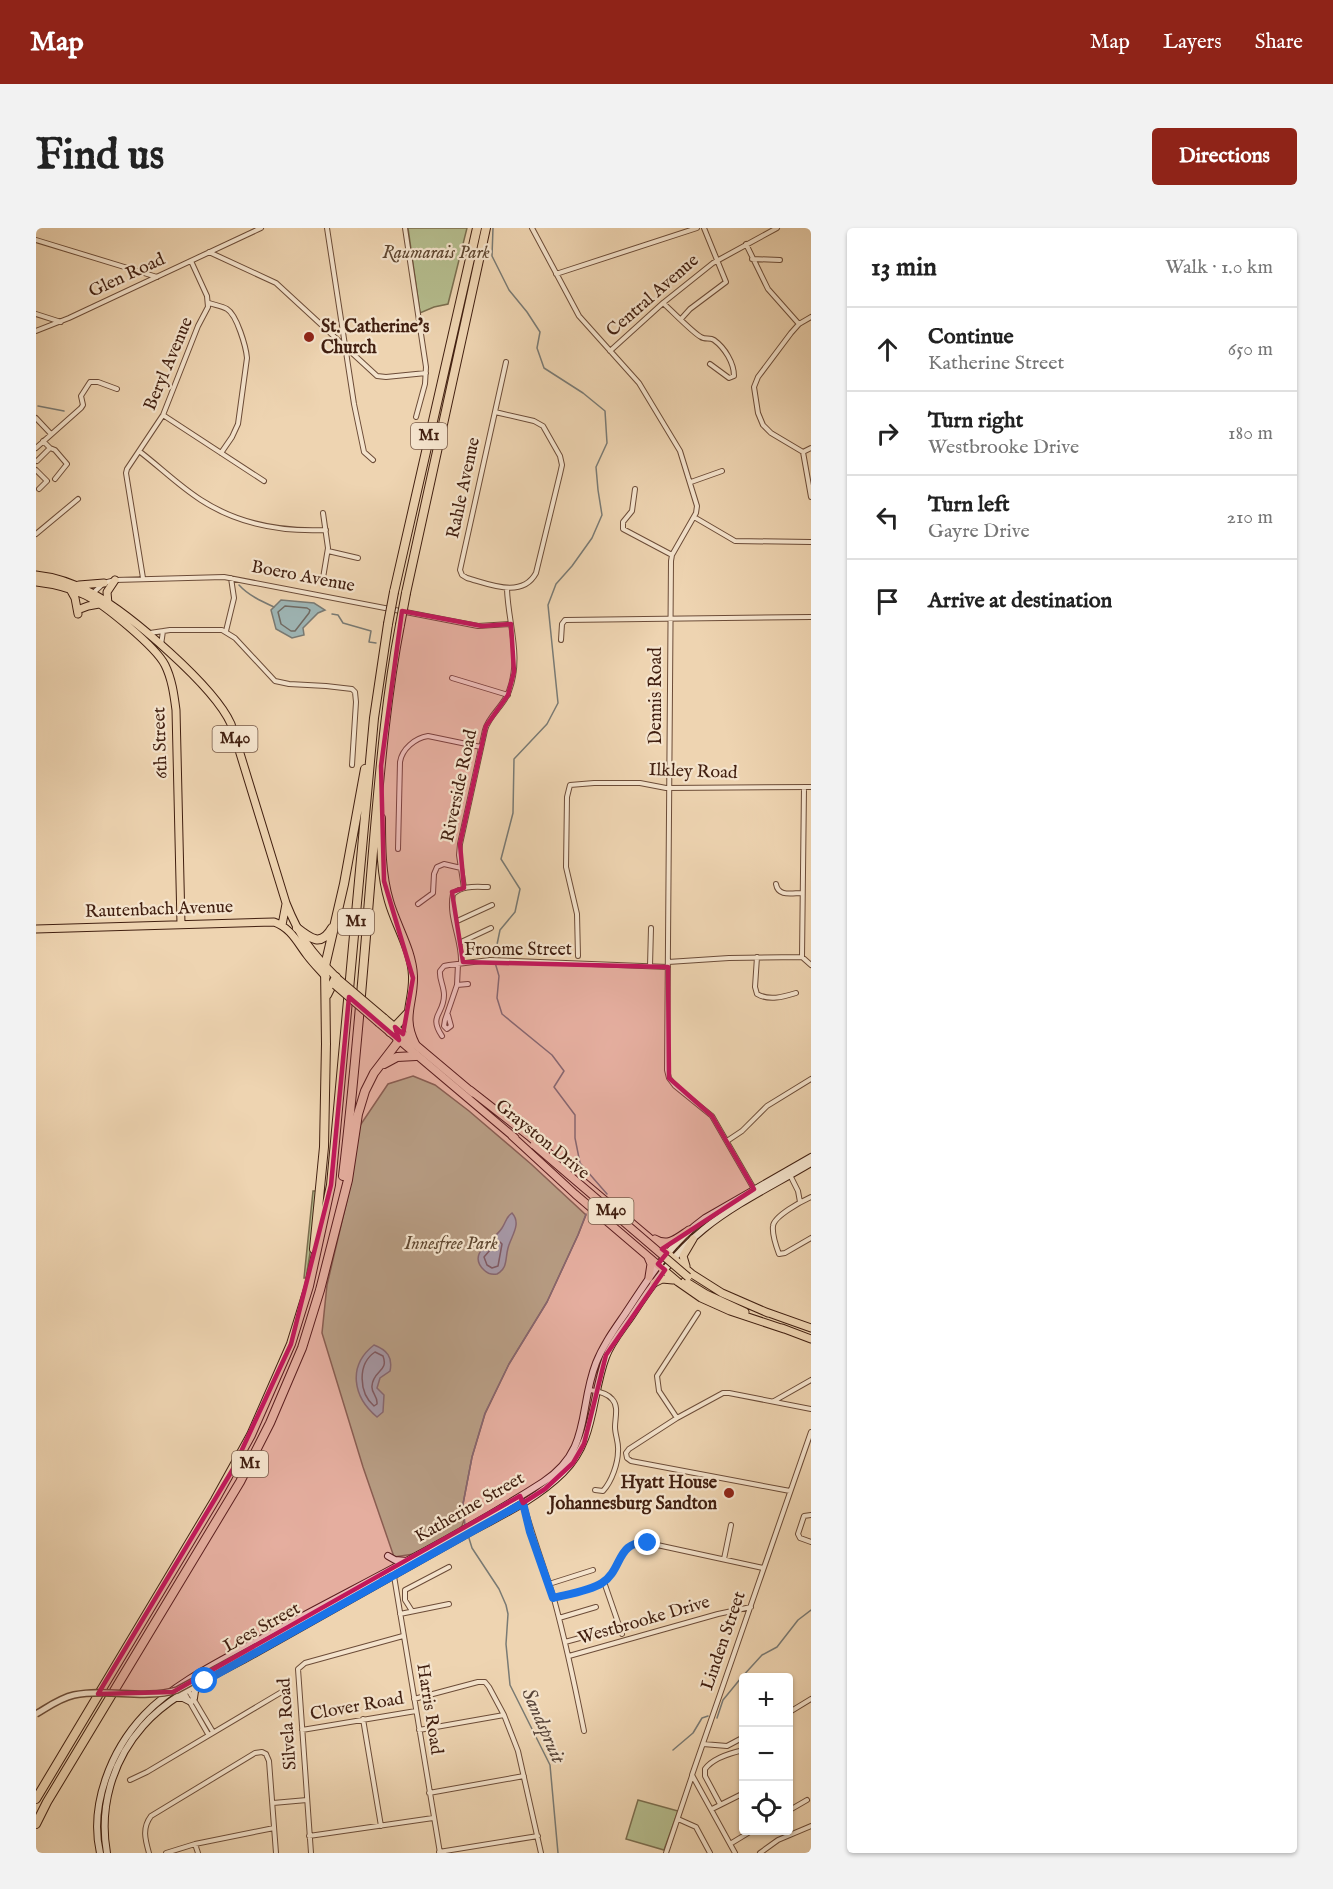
<!DOCTYPE html>
<meta charset="utf-8">
<style>
:root{--surface:#fff;--page:#f2f2f2;--text:#222;--muted:#767676;--line:#e0e0e0;--accent:#8f2418}
body{margin:0;font-family:"IM FELL English",serif;background:var(--page);color:var(--text)}
.controls{position:absolute;right:18px;bottom:18px;display:grid;overflow:hidden;border-radius:6px;box-shadow:0 2px 4px #0004}
.controls button{width:54px;height:54px;display:grid;place-items:center;padding:0;border:0;border-bottom:2px solid var(--line);background:var(--surface);color:var(--text);font:30px sans-serif}
.stop{position:absolute;width:18px;height:18px;margin:-14px;border:4px solid #1a73e8;border-radius:50%;background:#fff}
.stop.end{background:#1a73e8;border-color:#fff;box-shadow:0 2px 6px #0008}
.list{margin:0;padding:0;list-style:none}
h2{display:flex;justify-content:space-between;align-items:center;height:78px;margin:0;padding:0 24px;font-size:26px}
h2 small{font-size:20px;font-weight:400;color:var(--muted)}
.list li{display:grid;grid-template-columns:39px 1fr auto;gap:18px;align-items:center;box-sizing:border-box;height:84px;padding:0 24px;border-top:2px solid var(--line)}
.list b{display:block;font-size:22px;white-space:nowrap}
.list p{margin:0;font-size:20px;white-space:nowrap;color:var(--muted)}
.list em{font-size:20px;font-style:normal;color:var(--muted)}
.icon{flex:none;width:33px;height:33px;fill:none;stroke:currentColor;stroke-width:2;stroke-linecap:round;stroke-linejoin:round}
.map{position:relative;flex:none;width:775px;height:1625px;overflow:hidden;border-radius:6px}
header{display:flex;align-items:center;gap:36px;box-sizing:border-box;height:84px;padding:0 30px;background:var(--accent);color:#fff}
header strong{font-size:28px}
nav{display:flex;gap:33px;margin-inline-start:auto;font-size:21px}
.intro{display:flex;align-items:center;justify-content:space-between;box-sizing:border-box;height:144px;padding:0 36px}
h1{margin:0;font-size:42px}
.button{padding:15px 27px;border-radius:6px;background:var(--accent);color:#fff;font-size:21px;font-weight:700}
main{display:flex;gap:36px;padding:0 36px}
aside{flex:1;background:var(--surface);border-radius:6px;box-shadow:0 2px 4px #0004}
.map>svg:first-child{display:block}
.green{fill:#b5bd8e;stroke:#7b6e4f;stroke-width:1.5}
.water{fill:#9eb6b6;stroke:#797a74;stroke-width:1.5}
.lines{fill:none;stroke-linecap:round;stroke-linejoin:round}
.shore{stroke:#706a63;stroke-width:1.5}
.stream{stroke:#797a74;stroke-width:1.5}
.minor-casing{stroke:#6c4c38;stroke-width:6}
.tertiary-casing{stroke:#6c4c38;stroke-width:8}
.secondary-casing{stroke:#411f10;stroke-width:8}
.primary-casing{stroke:#411f10;stroke-width:9}
.motorway-casing{stroke:#411f10;stroke-width:10}
.minor{stroke:#f4e3cc;stroke-width:4}
.tertiary{stroke:#f4e3cc;stroke-width:5}
.secondary{stroke:#f4e3cc;stroke-width:6}
.primary{stroke:#eed4b1;stroke-width:7}
.motorway{stroke:#eed4b1;stroke-width:8}
.tertiary-bridge-casing{stroke:#6c4c38;stroke-width:8;stroke-linecap:butt}
.primary-bridge-casing{stroke:#411f10;stroke-width:9;stroke-linecap:butt}
.motorway-bridge-casing{stroke:#411f10;stroke-width:10;stroke-linecap:butt}
.tertiary-bridge{stroke:#f4e3cc;stroke-width:5}
.primary-bridge{stroke:#eed4b1;stroke-width:7}
.motorway-bridge{stroke:#eed4b1;stroke-width:8}
.route{stroke:#1a73e8;stroke-width:8}
.marked{fill:#c2185b;fill-opacity:0.2;stroke:#c2185b;stroke-width:4.5;stroke-linejoin:round}
.poi-dot{fill:#8f2418;stroke:#f4e3cc;stroke-width:2}
.labels{text-anchor:middle;dominant-baseline:central;stroke-width:4.5;stroke-linejoin:round;paint-order:stroke}
.shield{fill:#f4e3cc;stroke:#775a48;stroke-width:1.5}
.shield-label{font-size:16px;font-weight:bold;fill:#411f10}
.park-label{font-size:18px;font-style:italic;fill:#5e4630;stroke:#f4e3cc}
.street-label{font-size:18px;fill:#411f10;stroke:#f4e3cc}
.poi-label{font-size:18px;font-weight:bold;fill:#411f10;stroke:#f4e3cc;text-anchor:start}
.water-label{font-size:20px;font-style:italic;fill:#58453a;stroke:#f4e3cc}
</style>
<header>
<strong>Map</strong>
<nav><a>Map</a><a>Layers</a><a>Share</a></nav>
</header>
<div class="intro"><h1>Find us</h1><a class="button">Directions</a></div>
<main>
<div class="map">
<svg width="775" height="1625" viewBox="0 0 775 1625">
<rect width="100%" height="100%" fill="#eed4b1"/>
<filter id="stains"><feTurbulence type="fractalNoise" baseFrequency=".00333" numOctaves="4"/><feColorMatrix values="0 0 0 0 .2 0 0 0 0 .09 0 0 0 0 .02 0 0 0 .5 -.17"/></filter>
<radialGradient id="worn" r=".72"><stop offset=".6" stop-color="#630" stop-opacity="0"/><stop offset="1" stop-color="#630" stop-opacity=".3"/></radialGradient>
<path class="green" d="M372,0H431L412,76L398,79L384,85Z
M377,848L399,857L433,883L495,936L550,987L542,1007L511,1074L473,1136L449,1186L436,1229L427,1276L428,1292L426,1298L421,1303L378,1326L358,1329L327,1239L286,1105L291,1057L311,972L323,899L352,856Z
M277,963H282L278,1000L270,1050H268Z
M602,1572L642,1583L628,1622L590,1611Z"/>
<path class="water" d="M245,372L278,375L289,382L282,385L267,400L268,407L256,410L240,401L235,382Z
M476,985C486,996 475,1008 472,1020C469,1031 472,1040 461,1046C456,1047 452,1046 448,1042C430,1025 458,1013 466,1000C470,994 470,989 476,985Z
M338,1117C351,1122 357,1129 354,1143L344,1150L341,1160L348,1167L347,1184L341,1189C317,1169 311,1138 338,1117Z"/>
<g class="lines">
<path class="shore" d="M249,378L271,380L274,382L273,385L259,403H255L245,396L242,384Z
M461,1014H464L466,1016L462,1038L456,1040L451,1037L448,1029Z
M339,1124L347,1128C353,1144 337,1142 336,1158C335,1165 342,1168 341,1176L338,1178C323,1165 321,1136 339,1124Z"/>
<path class="stream" d="M457,0L456,28L473,62L491,84L504,104L501,120L508,140L547,165L569,183L571,215L560,239L562,262L566,287L556,310L536,338L520,356L512,377L522,475L511,496L478,531L477,585L465,631L484,661L479,684L464,702L458,731L463,748L461,770L466,786L516,827L528,843L518,859L539,887V910L544,935L571,966
M2,178L28,183
M203,357C212,367 225,373 238,379
M296,386L302,387L307,395L335,403L333,414L340,415
M429,1297L427,1276L436,1229L449,1185L473,1136L511,1074L542,1007L550,986
M432,1307L436,1320L463,1361L470,1377L472,1386L470,1416L474,1457L514,1537L522,1625
M681,1490L687,1472L705,1450L726,1427L741,1419L762,1392L775,1382
M637,1522L657,1505L666,1490L672,1488"/>
<defs>
<path id="minor" d="M291,0L318,176L328,224L337,232
M369,0L390,139L389,156L380,189
M496,0L543,88L603,155L644,223L661,278L660,285L636,327L635,333L631,842L633,850L639,858L676,888L718,961
M0,12L121,49
M710,16L732,61L763,96
M173,24L240,55L341,148L350,149L390,145
M716,31L744,32
M520,46L661,0
M173,75C179,77 186,78 191,81C201,87 210,119 211,130L202,196L196,209L185,225
M627,75C634,81 658,106 665,109C669,112 674,109 678,112C689,120 698,135 698,148L693,150L674,136
M0,86L25,94
M775,89L763,96L755,105L722,149L718,159L722,185L727,197L735,205L767,224L775,269
M645,91L654,81L690,54L668,0
M0,103L33,90L225,0
M574,123L627,75L677,35L741,0
M459,184L498,193L507,198L524,228L526,237L524,246L500,345C486,371 453,356 431,350L426,347L424,342L470,134
M127,187L228,253
M0,190L15,206
M7,213L14,220L19,222L31,236L19,251
M0,220L45,180L47,177L45,168L54,154H62L81,161
M103,223C124,239 143,258 165,272C202,296 247,304 290,302
M767,224L775,220
M1,233L14,220
M0,242L11,253L3,261
M655,254L686,243
M599,261L596,283L587,294V301L636,327
M658,289L699,313L775,314
M0,306L42,271
M292,323L322,330
M107,350L90,245L91,241L127,187L162,98L172,79L171,68L155,33
M286,356L292,320L287,285
M56,366L68,355L79,352L188,349L442,398L475,396
M190,403L198,370L195,350
M114,405L134,402H186L199,410L239,453L253,456L290,458L316,461L319,464L320,474L316,537
M525,412L526,396L529,392L775,389
M125,417L127,403
M416,450L472,467
M362,621L364,534C366,521 379,510 392,508L445,519
M740,656C742,669 756,665 766,665
M428,660L423,627L424,616L449,502C453,487 468,478 473,463C486,429 472,395 471,361
M382,676L397,665L398,646L401,639L408,636L425,640
M419,694L456,677
M423,715L455,700
M542,728L541,686L530,639L531,569L534,557L558,555H604L630,560L775,559
M721,729L719,759L721,766C733,773 747,769 760,765
M766,729L768,559
M425,734C426,711 412,689 417,666C427,657 440,659 452,659
M632,734L693,730L766,729L775,737
M614,738L615,700
M421,757L432,756
M412,787L415,798L411,801L408,798L409,792L421,757L422,736
M406,808C392,787 408,787 408,767C408,758 403,751 404,743L408,738L413,737L454,732L632,739
M691,913L706,903L731,878L775,851
M754,947L762,963L764,974
M775,969C766,973 738,988 737,998C736,1006 740,1018 743,1026L749,1025L775,1010
M554,1162C561,1163 571,1165 576,1171C583,1178 579,1190 579,1199C579,1207 583,1215 582,1223C582,1235 576,1253 567,1263L559,1262
M738,1173L775,1152
M641,1190L623,1163L621,1148L662,1085
M754,1263L595,1233L591,1230L590,1225L593,1221L641,1190L687,1165H693L775,1181
M487,1274C496,1307 508,1339 518,1371C530,1415 539,1458 548,1503
M775,1287L768,1288L762,1306L764,1310L775,1314
M688,1331L695,1297
M356,1342L358,1348L404,1625
M568,1354L586,1406
M513,1356L557,1342
M517,1370C532,1366 553,1363 566,1355C587,1342 579,1312 612,1315L727,1340
M376,1383L369,1372V1362L413,1339
M364,1386L413,1376
M523,1390L560,1379
M529,1414L566,1404
M533,1428L682,1386L715,1379
M151,1460L177,1504
M148,1464L172,1506
M378,1471L442,1454H449L453,1459L468,1487L482,1523L505,1625
M752,1485L775,1471
M327,1491L345,1598
M266,1502L380,1483
M383,1502L468,1487
M667,1516L691,1518L708,1509
M752,1544H754
M94,1552L111,1544L249,1462
M393,1565L488,1548
M237,1575L271,1572
M684,1576L669,1548V1541C677,1530 694,1525 708,1522
M676,1581L708,1565
M752,1583L771,1572
M642,1591L660,1599L674,1625
M273,1608L397,1590
M159,1616L162,1625
M694,1616L717,1602
M403,1624L502,1608
M113,1625C109,1611 106,1600 115,1588L219,1525L226,1524L230,1526L233,1533L240,1625
M130,1625L159,1616L238,1600
M275,1625L262,1441L269,1435L367,1408
M630,1625L656,1548
M699,1625L656,1547L775,1204
M724,1625L742,1612L775,1598"/>
<path id="tertiary" d="M283,1385L328,1361L341,1351"/>
<path id="secondary" d="M352,1328L359,1332L371,1333
M141,1470H147L155,1474
M158,1470L159,1463L162,1459
M64,1625C53,1577 75,1522 108,1487C141,1452 195,1428 237,1404C327,1355 420,1310 507,1254C556,1222 542,1181 560,1135C567,1117 578,1102 589,1086C613,1050 633,1016 669,990L775,929
M71,1625C63,1580 76,1533 107,1498C134,1467 176,1449 211,1430C283,1390 354,1349 426,1309C460,1290 499,1273 527,1245C560,1213 555,1169 570,1129C575,1115 586,1102 595,1089C615,1058 639,1024 668,1001C700,975 740,956 775,935"/>
<path id="primary" d="M0,347C20,349 39,356 56,365C94,386 178,458 195,496L250,675C264,710 275,724 302,751
M0,354C17,356 34,360 49,367C68,376 120,419 129,437C136,451 138,467 140,482L145,696
M43,357L68,355
M34,361L39,370L42,386
M72,376L71,364L79,352
M44,381L52,378L63,376
M246,697L250,676
M0,701L238,694C255,700 261,714 271,727C277,735 284,742 290,749
M348,790L437,865
M343,795L479,910
M434,862L494,909L656,1046L686,1065L732,1085
M476,908L539,966L642,1054L665,1070L694,1083L748,1101
M619,1011C632,1019 641,1010 653,1002
M612,1029L615,1036L613,1049
M650,1038L647,1028L657,1011
M649,1053L670,1066L709,1084
M618,1055L626,1051L637,1052
M730,1084L775,1100
M746,1100L775,1111"/>
<path id="motorway" d="M358,364L441,0
M370,365L450,0
M345,590C345,618 345,646 353,673C360,698 376,722 377,748C378,775 365,788 379,816
M261,700C275,711 285,719 296,700
M291,767L300,749
M354,804L372,785
M290,817L289,738L308,656L329,541
M348,836L361,829L380,828
M307,948C321,832 329,716 339,600C345,532 351,464 364,397
M278,1021L288,919L290,815
M0,1571L179,1272L215,1207L255,1116L273,1058L295,957L338,490L352,396
M0,1596L11,1574L204,1254L234,1195L266,1120L284,1062L312,952L322,886L329,863L338,845L361,815L362,810L359,799"/>
</defs>
<use href="#minor" class="minor-casing"/>
<use href="#tertiary" class="tertiary-casing"/>
<use href="#secondary" class="secondary-casing"/>
<use href="#primary" class="primary-casing"/>
<use href="#motorway" class="motorway-casing"/>
<use href="#minor" class="minor"/>
<use href="#tertiary" class="tertiary"/>
<use href="#secondary" class="secondary"/>
<use href="#primary" class="primary"/>
<use href="#motorway" class="motorway"/>
<defs>
<path id="tertiary-bridge" d="M0,1486C12,1479 24,1470 38,1467C72,1460 107,1472 141,1462L283,1385"/>
<path id="primary-bridge" d="M302,751L348,790
M299,757L343,795
M498,917L652,1049"/>
<path id="motorway-bridge" d="M352,396L358,364
M364,397L370,365"/>
</defs>
<use href="#tertiary-bridge" class="tertiary-bridge-casing"/>
<use href="#primary-bridge" class="primary-bridge-casing"/>
<use href="#motorway-bridge" class="motorway-bridge-casing"/>
<use href="#tertiary-bridge" class="tertiary-bridge"/>
<use href="#primary-bridge" class="primary-bridge"/>
<use href="#motorway-bridge" class="motorway-bridge"/>
</g>
<g class="lines">
<path class="route" d="M169,1453L487,1275L494,1304L517,1370C533,1366 553,1363 566,1355C587,1342 580,1312 612,1315"/>
</g>
<path class="marked" d="M366,383L446,398L475,396L478,444L472,467L450,498L424,616L428,660L416,664L427,734L632,739L633,850L676,888L718,961L626,1021L631,1025L622,1036L629,1042L570,1127L548,1216L537,1235L509,1261L487,1275L484,1268L137,1464L62,1466L197,1241L255,1116L295,957L313,769L363,812L359,799L367,806L377,750L348,653L345,538Z"/>
<g class="poi-dot">
<circle cx="273" cy="109" r="6"/>
<circle cx="693" cy="1265" r="6"/>
</g>
<g class="labels">
<g class="shield">
<rect x="375" y="195" width="36" height="26" rx="4.5"/>
<rect x="176.5" y="498" width="45" height="26" rx="4.5"/>
<rect x="302" y="681" width="36" height="26" rx="4.5"/>
<rect x="552.5" y="970" width="45" height="26" rx="4.5"/>
<rect x="196" y="1223" width="36" height="26" rx="4.5"/>
</g>
<g class="shield-label">
<text x="393" y="208">M1</text>
<text x="199" y="511">M40</text>
<text x="320" y="694">M1</text>
<text x="575" y="983">M40</text>
<text x="214" y="1236">M1</text>
</g>
<g class="park-label">
<text x="400" y="25">Raumarais Park</text>
<text x="415" y="1016">Innesfree Park</text>
</g>
<g class="street-label">
<text transform="translate(91 48) rotate(-25)">Glen Road</text>
<text transform="translate(617 68) rotate(-41)">Central Avenue</text>
<text transform="translate(133 136) rotate(-67)">Beryl Avenue</text>
<text transform="translate(428 260) rotate(-78)">Rahle Avenue</text>
<text transform="translate(267 349) rotate(11)">Boero Avenue</text>
<text transform="translate(620 468) rotate(-90)">Dennis Road</text>
<text transform="translate(125 515) rotate(-92)">6th Street</text>
<text transform="translate(657 544) rotate(2)">Ilkley Road</text>
<text transform="translate(424 558) rotate(-78)">Riverside Road</text>
<text transform="translate(123 682) rotate(-2)">Rautenbach Avenue</text>
<text x="482" y="722">Froome Street</text>
<text transform="translate(506 912) rotate(39)">Grayston Drive</text>
<text transform="translate(434 1280) rotate(-30)">Katherine Street</text>
<text transform="translate(608 1393) rotate(-16)">Westbrooke Drive</text>
<text transform="translate(226 1400) rotate(-29)">Lees Street</text>
<text transform="translate(688 1413) rotate(-71)">Linden Street</text>
<text transform="translate(321 1479) rotate(-10)">Clover Road</text>
<text transform="translate(393 1481) rotate(81)">Harris Road</text>
<text transform="translate(252 1496) rotate(-94)">Silvela Road</text>
</g>
<g class="poi-label">
<text x="285" y="99">St. Catherine's<tspan x="285" dy="21">Church</tspan></text>
<text x="681" y="1255" text-anchor="end">Hyatt House<tspan x="681" dy="21">Johannesburg Sandton</tspan></text>
</g>
<g class="water-label">
<text transform="translate(507 1498) rotate(66)">Sandspruit</text>
</g>
</g>
<rect width="100%" height="100%" filter="url(#stains)"/>
<rect width="100%" height="100%" fill="url(#worn)"/>
</svg>
<div class="controls">
<button>+</button>
<button>−</button>
<button><svg class="icon" aria-label="locate" viewBox="0 0 24 24"><circle cx="12" cy="12" r="6"/><path d="M12 2v4M12 18v4M2 12h4M18 12h4"/></svg></button>
</div>
<div class="stop" style="left:169px;top:1453px"></div>
<div class="stop end" style="left:612px;top:1315px"></div>
</div>
<aside>
<h2>13 min<small>Walk · 1.0 km</small></h2>
<ul class="list">
<li><svg class="icon" aria-label="ahead" viewBox="0 0 24 24"><path d="M12 20V5M6 11l6-6 6 6"/></svg><div><b>Continue</b><p>Katherine Street</p></div><em>650 m</em></li>
<li><svg class="icon" aria-label="right" viewBox="0 0 24 24"><path d="M7 20v-9h11M14 6l5 5-5 5"/></svg><div><b>Turn right</b><p>Westbrooke Drive</p></div><em>180 m</em></li>
<li><svg class="icon" aria-label="left" viewBox="0 0 24 24"><path d="M17 20v-9H6M10 6l-5 5 5 5"/></svg><div><b>Turn left</b><p>Gayre Drive</p></div><em>210 m</em></li>
<li><svg class="icon" aria-label="arrive" viewBox="0 0 24 24"><path d="M6 21V4h12l-3 4 3 4H6"/></svg><div><b>Arrive at destination</b></div></li>
</ul>
</aside>
</main>
